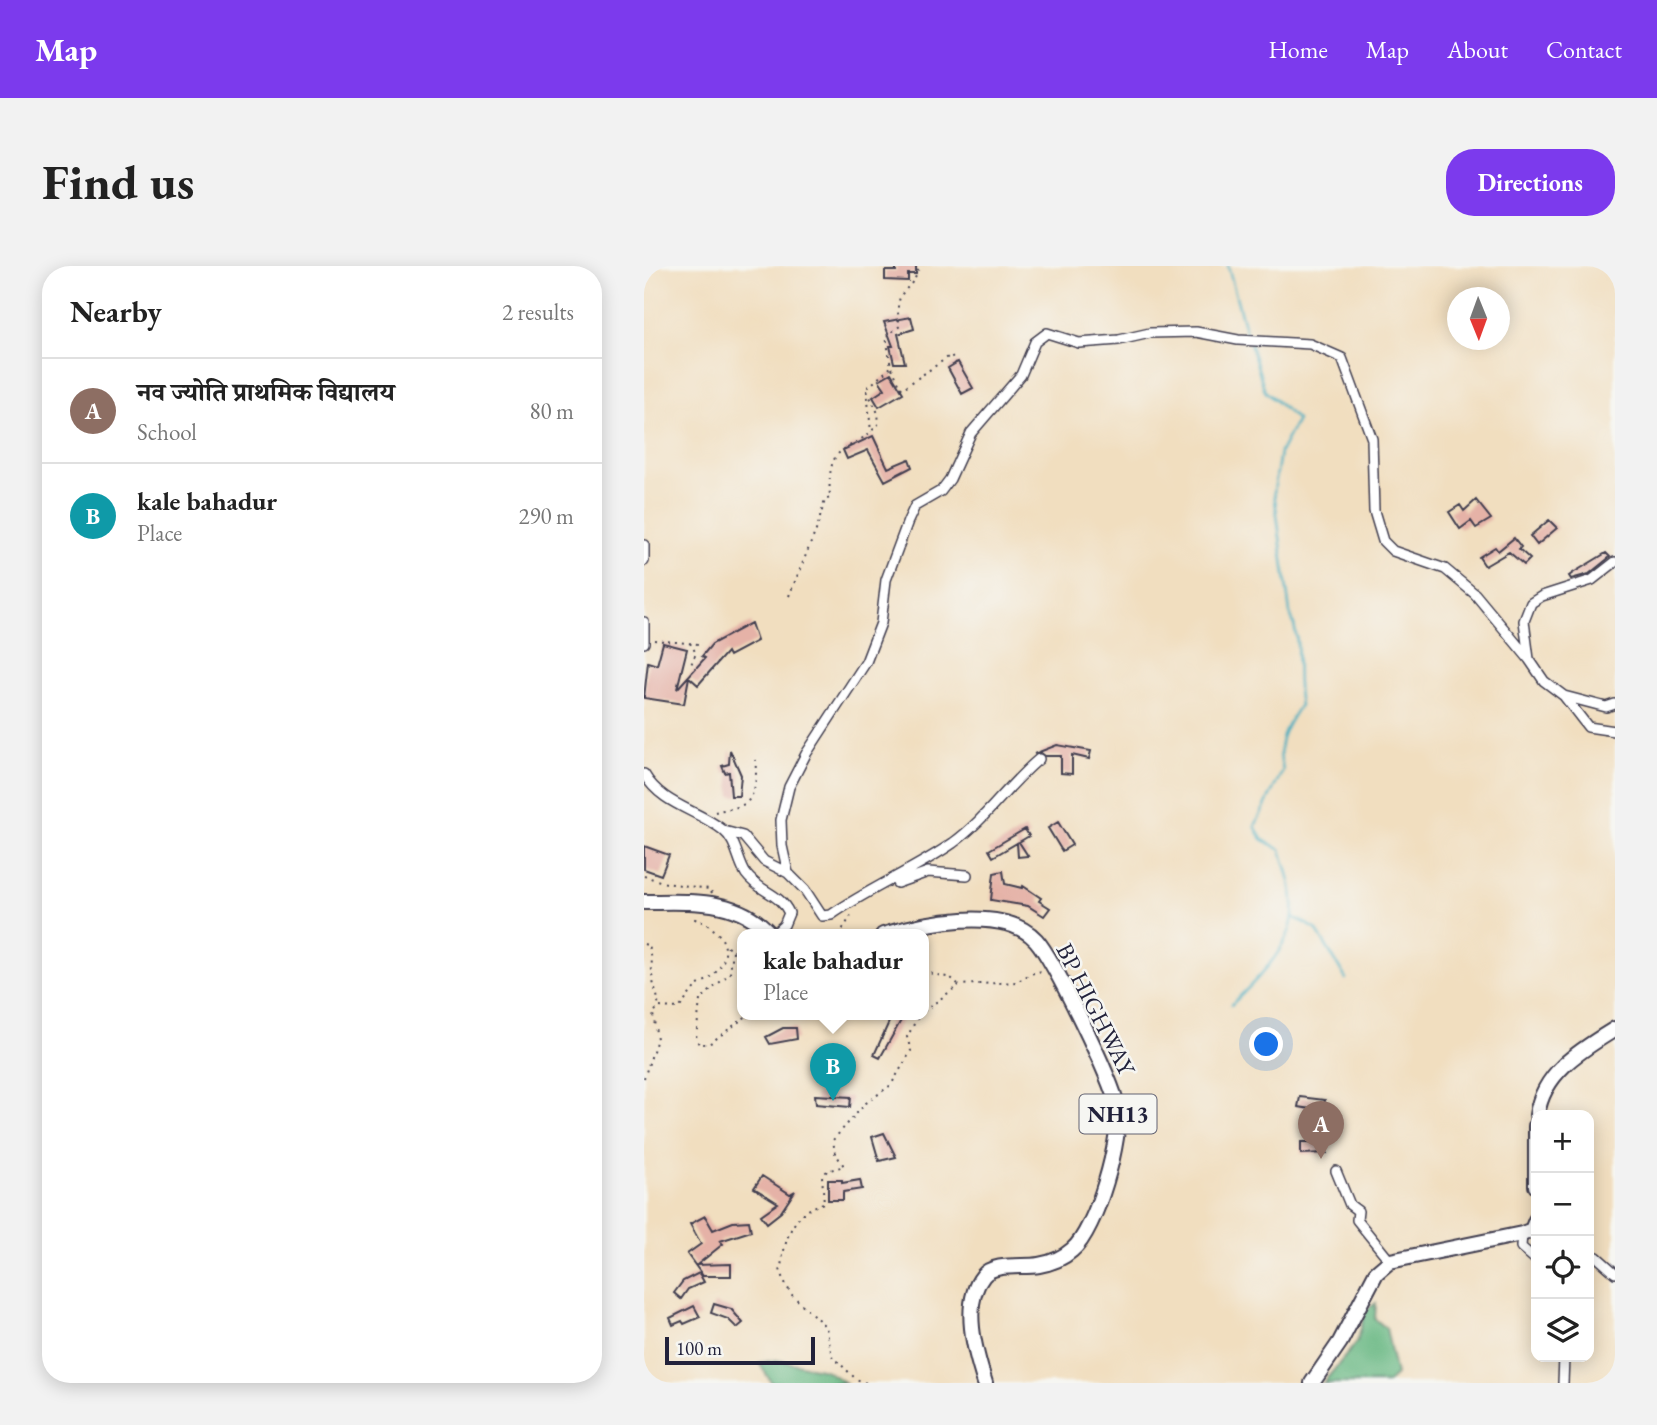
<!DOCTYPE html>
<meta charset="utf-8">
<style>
:root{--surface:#fff;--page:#f2f2f2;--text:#222;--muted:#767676;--line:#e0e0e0;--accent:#7c3aed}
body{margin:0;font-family:"EB Garamond","Noto Serif Devanagari",serif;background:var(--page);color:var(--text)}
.controls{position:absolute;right:21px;bottom:21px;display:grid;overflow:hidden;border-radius:14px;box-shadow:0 4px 18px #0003}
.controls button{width:63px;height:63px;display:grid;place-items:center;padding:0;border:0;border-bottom:2px solid var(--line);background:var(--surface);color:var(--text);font:35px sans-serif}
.compass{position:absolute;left:803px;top:21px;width:63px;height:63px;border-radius:50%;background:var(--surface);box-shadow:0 4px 18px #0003;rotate:179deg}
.scale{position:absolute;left:21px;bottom:18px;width:150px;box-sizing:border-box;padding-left:7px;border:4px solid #22223b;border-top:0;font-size:19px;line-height:24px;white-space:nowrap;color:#22223b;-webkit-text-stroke:5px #f6f6f2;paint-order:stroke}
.you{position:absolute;left:623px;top:779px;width:24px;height:24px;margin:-18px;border:5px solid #fff;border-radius:50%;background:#1a73e8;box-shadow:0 0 0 10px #1a73e833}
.badge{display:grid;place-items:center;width:46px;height:46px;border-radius:50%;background:var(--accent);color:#fff;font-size:23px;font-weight:700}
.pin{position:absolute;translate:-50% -58px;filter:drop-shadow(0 2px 4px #0008)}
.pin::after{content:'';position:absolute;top:37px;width:24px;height:21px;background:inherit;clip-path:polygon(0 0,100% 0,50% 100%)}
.popup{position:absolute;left:93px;top:663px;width:192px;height:91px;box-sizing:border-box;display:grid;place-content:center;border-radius:14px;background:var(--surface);filter:drop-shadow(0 2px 5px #0005);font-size:23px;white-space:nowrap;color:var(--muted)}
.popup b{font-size:26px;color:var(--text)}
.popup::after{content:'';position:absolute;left:50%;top:100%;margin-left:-14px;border:14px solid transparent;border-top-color:var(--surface)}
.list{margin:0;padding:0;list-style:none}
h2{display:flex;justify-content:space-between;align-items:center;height:91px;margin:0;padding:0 28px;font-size:30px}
h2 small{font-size:23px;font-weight:400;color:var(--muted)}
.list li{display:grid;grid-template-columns:46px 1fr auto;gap:21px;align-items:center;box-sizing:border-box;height:105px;padding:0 28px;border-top:2px solid var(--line)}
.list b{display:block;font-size:26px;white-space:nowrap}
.list p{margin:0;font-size:23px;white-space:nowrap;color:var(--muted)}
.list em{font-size:23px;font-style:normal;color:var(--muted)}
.icon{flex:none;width:38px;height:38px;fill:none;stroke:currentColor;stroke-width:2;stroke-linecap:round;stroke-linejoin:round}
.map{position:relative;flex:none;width:971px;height:1117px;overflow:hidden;border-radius:28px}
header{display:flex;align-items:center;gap:42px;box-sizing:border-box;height:98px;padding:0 35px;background:var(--accent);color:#fff}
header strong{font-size:33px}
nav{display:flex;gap:38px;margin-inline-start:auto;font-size:24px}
.intro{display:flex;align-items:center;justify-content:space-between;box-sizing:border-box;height:168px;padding:0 42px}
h1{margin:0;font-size:49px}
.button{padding:18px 32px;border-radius:28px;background:var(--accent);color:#fff;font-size:24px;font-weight:700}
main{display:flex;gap:42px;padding:0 42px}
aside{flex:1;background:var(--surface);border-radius:28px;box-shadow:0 4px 18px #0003}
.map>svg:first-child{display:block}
.forest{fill:#69b883;stroke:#466d5f;stroke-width:2}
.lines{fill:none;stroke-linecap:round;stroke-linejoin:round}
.stream{stroke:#40acbf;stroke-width:2.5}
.building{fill:#e5b2a7}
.minor-casing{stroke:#413e4f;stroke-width:12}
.trunk-casing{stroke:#413e4f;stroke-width:18}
.path{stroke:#413e4f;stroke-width:2;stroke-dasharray:2 5;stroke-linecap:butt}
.minor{stroke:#fff;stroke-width:9}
.trunk{stroke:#fff;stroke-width:14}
.labels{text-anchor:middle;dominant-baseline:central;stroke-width:5;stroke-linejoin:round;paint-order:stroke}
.shield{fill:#f6f6f2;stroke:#626272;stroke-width:2}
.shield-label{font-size:23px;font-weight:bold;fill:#22223b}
.street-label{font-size:24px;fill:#22223b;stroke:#f6f6f2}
</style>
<header>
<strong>Map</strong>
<nav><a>Home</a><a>Map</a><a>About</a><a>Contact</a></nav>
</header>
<div class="intro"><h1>Find us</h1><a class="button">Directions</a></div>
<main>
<aside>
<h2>Nearby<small>2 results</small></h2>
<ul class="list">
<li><span class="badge" style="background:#8d6e63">A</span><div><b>नव ज्योति प्राथमिक विद्यालय</b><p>School</p></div><em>80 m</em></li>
<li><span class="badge" style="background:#0f9aa8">B</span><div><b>kale bahadur</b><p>Place</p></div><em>290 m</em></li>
</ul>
</aside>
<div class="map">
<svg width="971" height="1117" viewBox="0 0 971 1117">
<rect width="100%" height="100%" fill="#f6f6f2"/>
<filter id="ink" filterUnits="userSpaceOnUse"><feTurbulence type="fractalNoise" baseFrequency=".0143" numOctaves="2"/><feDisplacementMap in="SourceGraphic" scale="14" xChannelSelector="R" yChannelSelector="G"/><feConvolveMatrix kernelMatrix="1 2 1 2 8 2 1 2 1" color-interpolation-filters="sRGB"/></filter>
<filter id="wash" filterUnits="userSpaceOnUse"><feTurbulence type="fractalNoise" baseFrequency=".00686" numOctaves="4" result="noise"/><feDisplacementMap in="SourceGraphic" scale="28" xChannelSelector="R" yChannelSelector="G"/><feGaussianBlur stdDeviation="1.57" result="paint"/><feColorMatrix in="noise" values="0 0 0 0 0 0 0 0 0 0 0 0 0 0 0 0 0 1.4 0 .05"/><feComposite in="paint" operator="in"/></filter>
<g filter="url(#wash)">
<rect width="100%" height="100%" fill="#f1debf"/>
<path class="forest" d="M732,1037L731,1053L742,1062L752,1109L743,1117H679L713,1076L722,1044Z
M132,1094L181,1104L202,1117H128L115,1097Z"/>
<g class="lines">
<path class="stream" d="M584,0L603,71
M649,651L672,663L702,713
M587,739C609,718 647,681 649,649C651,626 643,604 637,584L618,573L611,560L639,504C631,476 641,462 656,439C650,408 659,377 646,347L630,226L636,186L653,154L621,125L606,77"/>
</g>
<g id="blocks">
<path class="building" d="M252,0H272V8H264V15L241,14V5H252Z
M267,51L270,63L254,68L261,97H250L246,80H249L240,56Z
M314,96L329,122L318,128L304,102Z
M247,107L259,127L235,141L229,131L241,123L235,114Z
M229,170L244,202L265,193L268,201L241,215L224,184L203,193L199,184Z
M832,234L847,253L832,262L827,255L816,263L805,246L816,239L820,245Z
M905,254L913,262L893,279L886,270Z
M870,272L877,281L875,283L886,293L880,299L865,286L841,300L835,291L851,281L854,285Z
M962,287L966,291L945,308L927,313L925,310L929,307Z
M107,357L113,375L85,390L83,386L54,419L45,411L40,438L0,432L4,396L13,399L19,377L43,383L33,423L61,392L58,390L68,378Z
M413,479L447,485L445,493L428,489V508L417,507V490H401L396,486L390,488Z
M86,484L97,509L95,530H87L85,506L81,507L78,500L85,498Z
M414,556L428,579L418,585L404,562Z
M381,563L385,570L375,576L384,590L374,591L373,577L349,591L345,584Z
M0,580L25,589L17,609L0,603Z
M359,605L361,618L378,622L379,620L397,632L395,635L406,642L400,650L384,640L347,634L350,607Z
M234,749H260L236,792L230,789L245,756Z
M139,762H152L153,773L126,778L122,771Z
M171,829L207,831L206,841L172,838Z
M656,831L681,834L679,845L654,841Z
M240,867L252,891L235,895L228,871Z
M657,876H683V887L657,888Z
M118,910L146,928L151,925L137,946L123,957L117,949L134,937L110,922Z
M184,914H198V917L216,914L218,923L199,926V934H184Z
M61,950L69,964L89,956L105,955L107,965L76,975L79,978L53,999L87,998V1010H59L43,988L57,978L46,958Z
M55,1007L60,1016L44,1023L37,1033L30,1027L39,1015Z
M70,1038L87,1043L99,1057L93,1062L84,1053L67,1047Z
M50,1040L56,1051L40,1058L38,1055L29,1059L26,1052Z"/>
</g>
</g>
<g filter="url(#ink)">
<use href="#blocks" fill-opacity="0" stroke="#413e4f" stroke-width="2"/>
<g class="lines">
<defs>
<path id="minor" d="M0,279V295
M971,296L948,314L898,330L887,337L880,355L885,393L900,415L920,430L944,461L971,465
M0,356V377
M920,430L962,441L971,438
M0,508C18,539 52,543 79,564C93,575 93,594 102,608C115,626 136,627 145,647L140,659L129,669
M80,565L99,570L120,595L144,607L161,624L178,650L187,649C226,622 270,604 309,577C342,553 364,519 395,493
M144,607L138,580L137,554L145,521L162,488L222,396L237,357L242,314L264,255L271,240L297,225L306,213L327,167L377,109L391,76L403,67L435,77L475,74L506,67L552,66L594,74L666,78L698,92L728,173L730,245L739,275L749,285L801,303L831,328L885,393
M253,617L284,606L323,609
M692,905L706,939L714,945L713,954L746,995
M878,968L877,981L892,994
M945,990L953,991L971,1007
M919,1117L920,1091"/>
<path id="trunk" d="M0,636C46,636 94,631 127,669
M239,669C278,657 360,639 392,674C410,694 468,814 473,840C479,870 452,965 428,984C419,992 407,997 395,999C379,1002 350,996 339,1010C317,1037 331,1086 341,1117
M893,849C899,806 937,784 971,763
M892,860V920
M668,1117L696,1076L732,1007L746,995L878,968L888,964L892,954"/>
</defs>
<use href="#minor" class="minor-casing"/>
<use href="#trunk" class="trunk-casing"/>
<path class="path" d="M248,102L258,123L307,89L312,97
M223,124L227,166
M145,330L173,262L181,234L186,232C182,170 206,192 235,157L234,147L222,123L247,101L242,70L256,60C247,18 270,29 275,0
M10,374L54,378
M46,377L52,387L46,401
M71,546C80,543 92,543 100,538C113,531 113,507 111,494
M0,610L22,617L66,623L68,627
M99,663L106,669
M195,669L209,647
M0,678L5,680C10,696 6,707 10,719C12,729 15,731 14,741
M83,681L89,685L86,707L56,734L52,773L55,778H65L104,749
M280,706L307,712L314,718
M280,745L315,719L373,716L386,708L398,705
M0,812L13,773L9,748L14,741L35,742C42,735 46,726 53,720C57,717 63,715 67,711C94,687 79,663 51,653L55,650
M222,1117L212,1113L188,1090L182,1061L147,1028L136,1007C141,974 146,947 180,937L178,910L183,905L200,900L191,887L189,874L222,837L247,819L267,785L263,771L275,749"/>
<use href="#minor" class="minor"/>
<use href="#trunk" class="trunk"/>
</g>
</g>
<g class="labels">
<rect class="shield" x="435.5" y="828.5" width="77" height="39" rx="5"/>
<g class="shield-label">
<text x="474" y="848">NH13</text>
</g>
<g class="street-label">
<text transform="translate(452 743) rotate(63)">BP HIGHWAY</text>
</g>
</g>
</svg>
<div class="controls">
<button>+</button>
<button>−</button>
<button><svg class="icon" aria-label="locate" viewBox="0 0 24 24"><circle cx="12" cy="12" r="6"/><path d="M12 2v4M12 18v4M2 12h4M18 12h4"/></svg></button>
<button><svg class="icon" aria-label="layers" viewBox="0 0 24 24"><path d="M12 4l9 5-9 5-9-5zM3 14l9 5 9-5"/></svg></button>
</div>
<svg class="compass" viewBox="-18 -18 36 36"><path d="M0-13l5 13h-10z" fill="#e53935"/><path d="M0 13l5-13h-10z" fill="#767676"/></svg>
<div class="scale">100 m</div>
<div class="you"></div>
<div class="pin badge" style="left:677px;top:893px;background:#8d6e63">A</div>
<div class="pin badge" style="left:189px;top:835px;background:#0f9aa8">B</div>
<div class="popup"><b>kale bahadur</b>Place</div>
</div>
</main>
